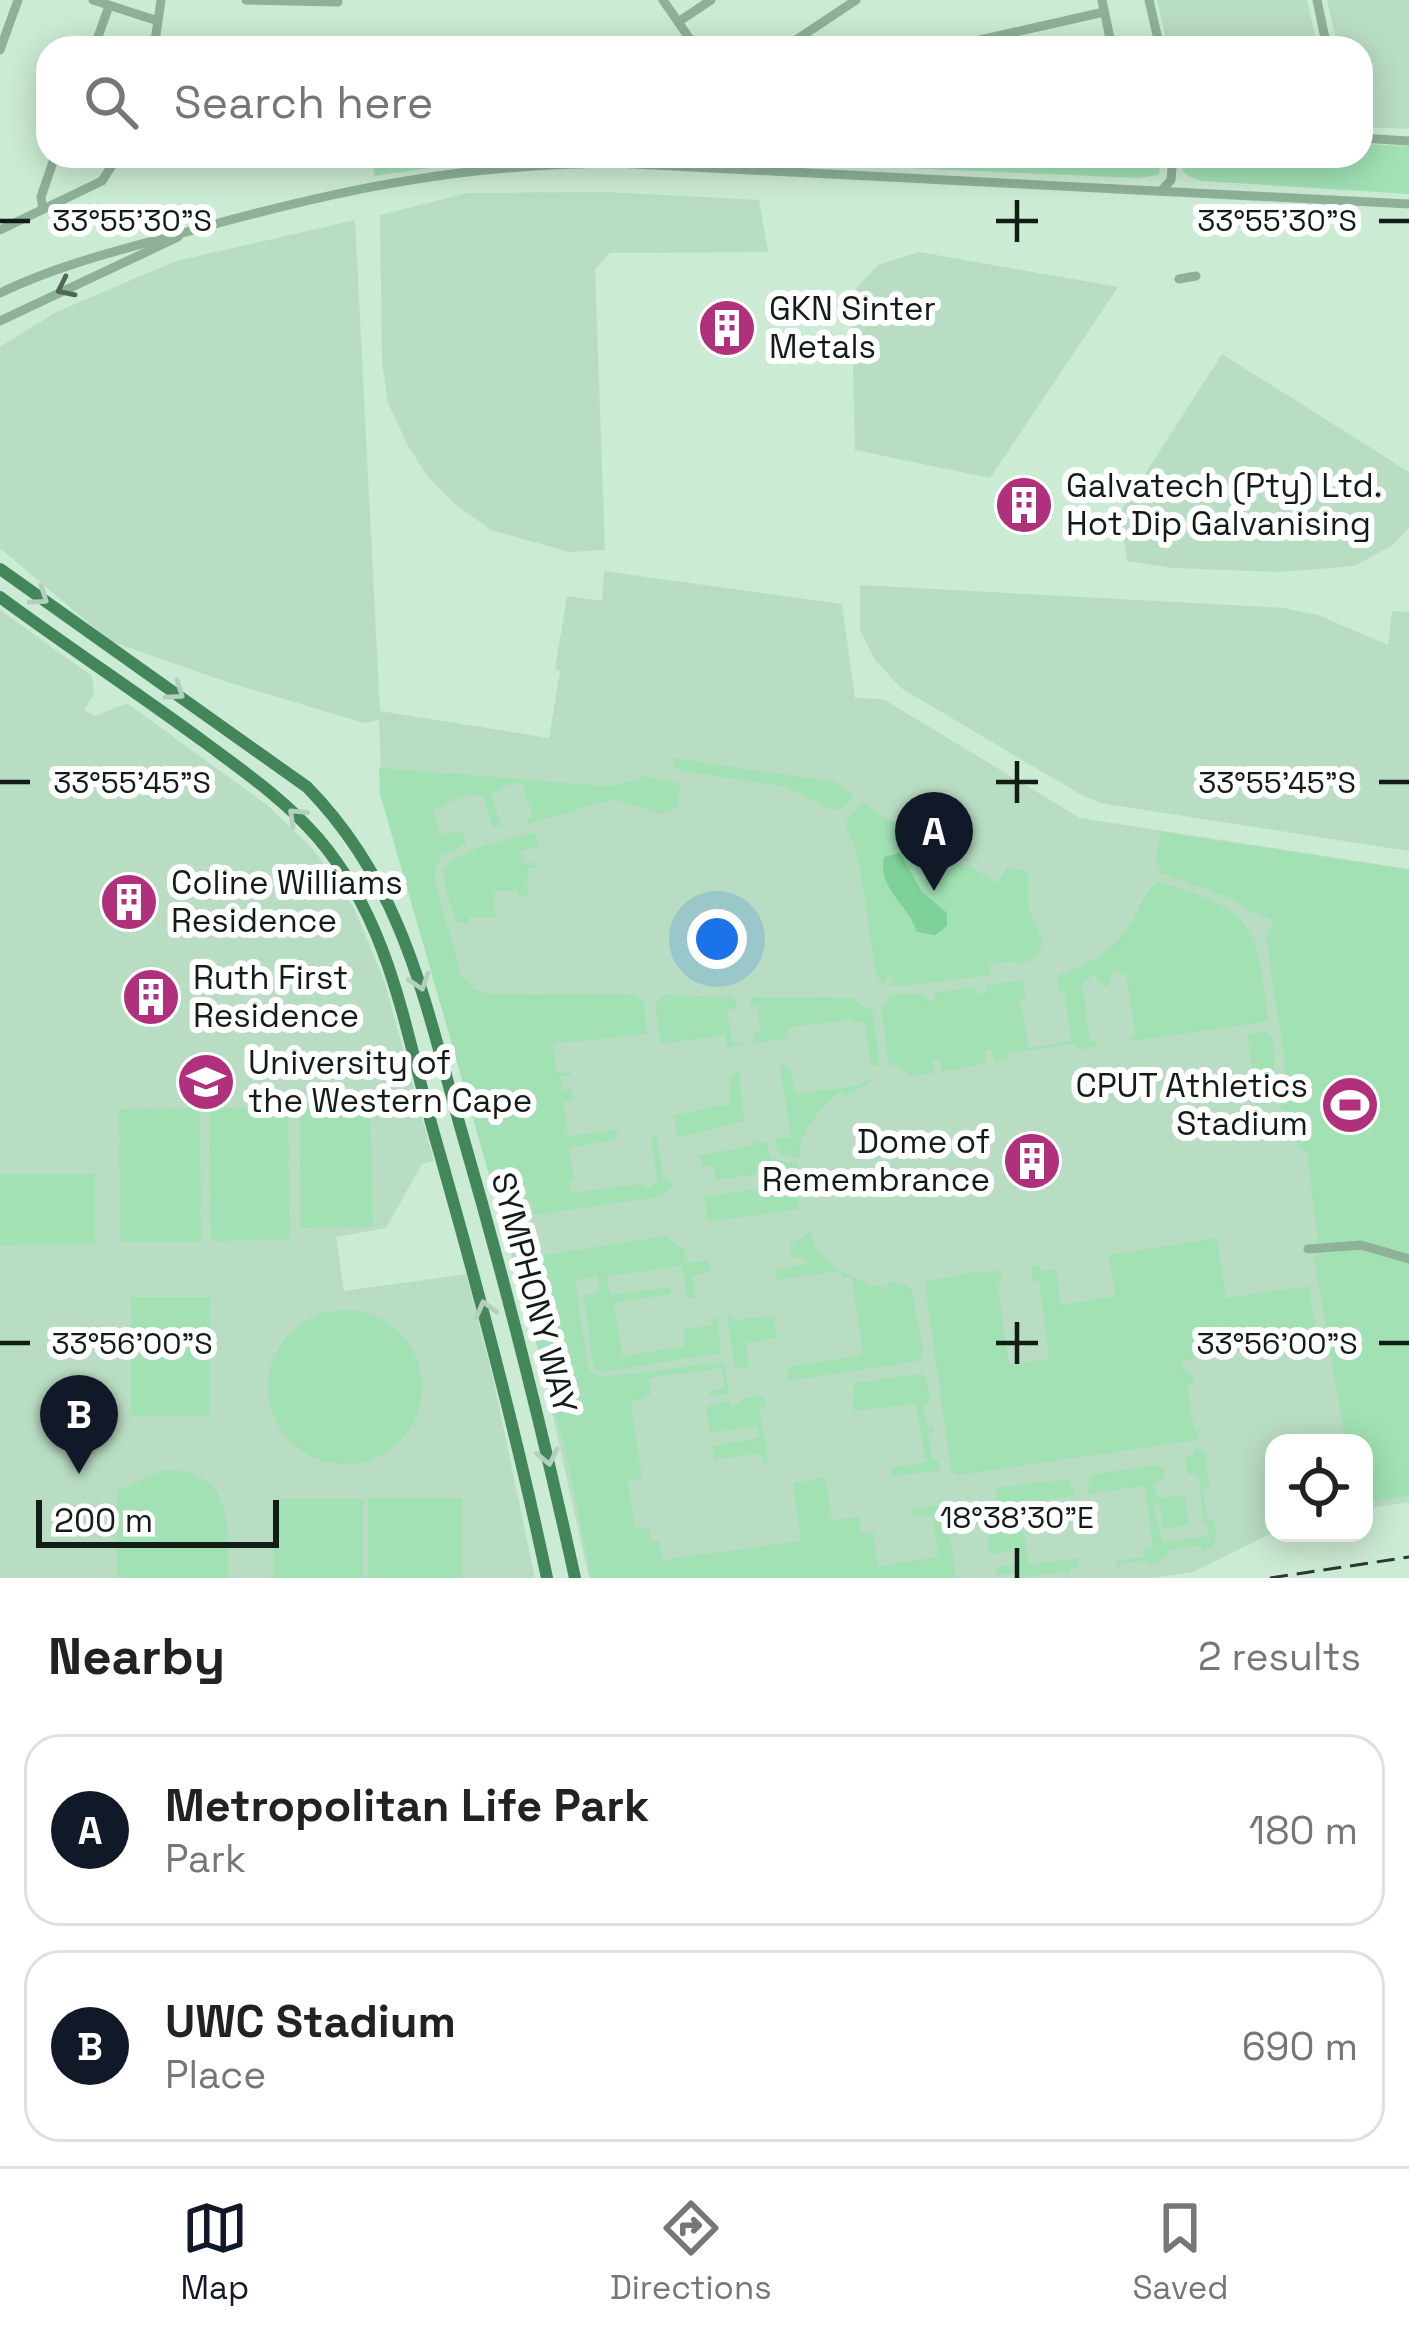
<!DOCTYPE html>
<meta charset="utf-8">
<style>
:root{--surface:#fff;--page:#f6f6f6;--text:#222;--muted:#767676;--line:#e0e0e0;--accent:#111827}
body{margin:0;font-family:"Space Grotesk",sans-serif;background:var(--page);color:var(--text)}
.controls{position:absolute;right:36px;bottom:36px;display:grid;overflow:hidden;border-radius:24px;box-shadow:0 6px 30px #0003}
.controls button{width:108px;height:108px;display:grid;place-items:center;padding:0;border:0;border-bottom:3px solid var(--line);background:var(--surface);color:var(--text);font:60px sans-serif}
.scale{position:absolute;left:36px;bottom:30px;width:243px;box-sizing:border-box;padding-left:12px;border:6px solid #121d15;border-top:0;font-size:33px;line-height:42px;white-space:nowrap;color:#121d15;-webkit-text-stroke:9px #fff;paint-order:stroke}
.you{position:absolute;left:717px;top:939px;width:42px;height:42px;margin:-30px;border:9px solid #fff;border-radius:50%;background:#1a73e8;box-shadow:0 0 0 18px #1a73e833}
.badge{display:grid;place-items:center;width:78px;height:78px;border-radius:50%;background:var(--accent);color:#fff;font-size:39px;font-weight:700}
.pin{position:absolute;translate:-50% -99px;filter:drop-shadow(0 3px 6px #0008)}
.pin::after{content:'';position:absolute;top:63px;width:42px;height:36px;background:inherit;clip-path:polygon(0 0,100% 0,50% 100%)}
.list{margin:0;padding:0;list-style:none}
h2{display:flex;justify-content:space-between;align-items:center;height:156px;margin:0;padding:0 48px;font-size:51px}
h2 small{font-size:39px;font-weight:400;color:var(--muted)}
.list li{display:grid;grid-template-columns:78px 1fr auto;gap:36px;align-items:center;box-sizing:border-box;height:192px;margin:0 24px 24px;padding:0 24px;border:3px solid var(--line);border-radius:36px}
.list b{display:block;font-size:45px;white-space:nowrap}
.list p{margin:0;font-size:39px;white-space:nowrap;color:var(--muted)}
.list em{font-size:39px;font-style:normal;color:var(--muted)}
.icon{flex:none;width:66px;height:66px;fill:none;stroke:currentColor;stroke-width:2;stroke-linecap:round;stroke-linejoin:round}
.map{position:relative;flex:none;width:1409px;height:1578px;overflow:hidden}
.search{position:absolute;background:var(--surface);box-shadow:0 6px 30px #0003;left:36px;right:36px;top:36px;height:132px;display:flex;align-items:center;gap:30px;box-sizing:border-box;padding:0 42px;border-radius:36px;color:var(--muted);font-size:45px}
.sheet{height:588px;background:var(--surface)}
nav{display:flex;justify-content:space-around;align-items:center;box-sizing:border-box;height:168px;border-top:3px solid var(--line);background:var(--surface);font-size:33px;color:var(--muted)}
nav a{display:grid;justify-items:center;gap:6px}
nav .on{color:var(--accent)}
.map>svg:first-child{display:block}
.built{fill:#b9ddc3}
.green{fill:#a1e1b4}
.water{fill:#7ed199}
.lines{fill:none;stroke-linecap:round;stroke-linejoin:round}
.minor{stroke:#8eb198;stroke-width:9}
.major{stroke:#42865a;stroke-width:12}
.rail{stroke:#2b392f;stroke-width:3;stroke-dasharray:18 9;stroke-linecap:butt}
.oneway{stroke:#506756}
.oneway2{stroke:#b3cfbd}
.ticks{fill:none;stroke:#121d15;stroke-width:4.5}
.labels{text-anchor:middle;dominant-baseline:central;stroke-width:12;stroke-linejoin:round;paint-order:stroke}
.poi-label{font-size:33px;fill:#121d15;stroke:#fff;text-anchor:start}
.street-label{font-size:33px;fill:#121d15;stroke:#fff}
.ticks-label{font-size:30px;text-anchor:middle;fill:#121d15;stroke:#fff;stroke-width:12;stroke-linejoin:round;paint-order:stroke}
</style>
<div class="map">
<svg width="1409" height="1578" viewBox="0 0 1409 1578">
<rect width="100%" height="100%" fill="#ccebd4"/>
<path class="built" d="M1157,0H1307L1318,48H1168Z
M1327,0H1409V129L1361,127V48H1338Z
M606,192L759,200L768,252L610,253L595,269L605,550L569,552L491,530L455,504L428,477L408,446L388,403L382,363L380,215L468,193Z
M355,220L380,711L549,738L560,671L555,669L567,596L602,601L604,571L842,604L855,698L883,699L1080,818L1409,869V1502L1364,1509V1443H1274V1532L1193,1572L1152,1578H589L538,1350L382,795L379,720L364,723L227,682L110,641L0,548V347L56,312L176,261Z
M919,252L1118,287L990,478L855,450L851,294L878,265Z
M1222,354L1409,472V528L1393,545L1354,566L1279,572L1173,568L1127,561L1120,513Z
M860,585L1284,608L1318,615L1388,645L1392,611L1409,612V851L1100,803L1078,793L901,688L875,660L860,630Z
M0,610L92,676L94,694L84,710L95,716L127,703L267,805L314,850L354,908L384,980L434,1161L422,1164L386,1228L336,1237L344,1291L466,1274L493,1378L535,1578H0Z"/>
<path class="green" d="M1361,144L1409,146V194L1203,181C1186,176 1181,174 1180,156H1361Z
M368,156H560L459,164L374,176L373,162H368Z
M626,156H1165L1158,175L1139,178Z
M672,758L835,782L854,796L844,808L833,810L787,787L678,770Z
M379,768L608,786L642,779L643,775L680,784L678,806L661,814L613,799L525,825L532,814L522,784L515,782L491,794L501,825L493,827L483,795L462,796L433,811L441,836L461,830L467,843L442,856L435,871V882L461,974L472,988L489,994L634,995L644,1000L647,1034L553,1044L557,1073L570,1072L571,1075L561,1077L563,1090L572,1089L574,1100L563,1102L568,1136L617,1130L618,1138L569,1149L574,1181L569,1182L571,1193L644,1184L645,1190L653,1189L652,1184L657,1182L651,1137L657,1136L663,1178L670,1179L673,1188L659,1197L534,1215L532,1203L514,1191L513,1184L493,1187L380,794Z
M862,802L964,869L968,865L997,883L1008,866L1028,872L1029,910L1043,941L1037,957L1018,966L1016,961L990,965V975L901,986H890L894,978L890,975L882,985L876,973L858,856L845,824Z
M1161,832L1409,870V1496L1364,1503V1443H1346L1314,1259L1319,1251L1307,1152L1298,1147L1296,1136H1290L1287,1110H1281L1285,1062L1266,938L1274,920L1254,913L1230,898L1161,873L1156,863Z
M531,833L536,834L540,845L520,852L525,865L536,862V868H528L527,896H519L518,891H495L494,913L499,917H470L468,923H457C453,910 443,889 444,874C446,851 511,839 531,833Z
M1159,882C1256,912 1254,919 1268,1017L1265,1022L1132,1041L1130,1036L1136,1034L1126,975L1113,971L1108,986L1103,987L1095,975L1082,982L1090,1041H1097L1096,1047L1077,1050L1075,1044L1008,1053L1009,1060L996,1062L992,1050L985,1051L986,1063L942,1072L939,1058L932,1059L934,1073L909,1077L908,1072L889,1064L881,1006H886L890,995L923,994L927,1001H934L935,993L976,987L979,994L986,993L987,985L1022,980L1027,997L1020,999L1029,1048L1072,1041L1064,991H1059L1057,976C1084,966 1109,954 1128,929C1138,914 1143,890 1159,882Z
M664,995L734,997L737,1008L727,1010L732,1042L746,1044L727,1047L725,1035L661,1044L655,1005Z
M752,997L852,998L866,1009L872,1008L880,1065L871,1066L865,1022L854,1023L852,1019L787,1028V1038L749,1044L754,1039L753,1033L761,1032L757,1005L750,1006Z
M1265,1032L1272,1037L1275,1061L1270,1103L1258,1105L1247,1034Z
M785,1065L790,1069L796,1094L855,1086L871,1078L870,1083L846,1096L841,1091C821,1107 795,1135 800,1159L780,1154L774,1144L778,1138L791,1137L780,1066Z
M738,1072L742,1075L739,1080L745,1121L677,1138L674,1115L730,1104L729,1078Z
M370,1099L373,1227L301,1228L299,1101Z
M288,1107L290,1240L211,1241L209,1108Z
M200,1108L201,1242H120L119,1109Z
M753,1140L767,1143L770,1158L798,1164V1169L716,1180L714,1165L702,1166L700,1156L689,1157L753,1146Z
M95,1174V1244L0,1245V1174Z
M795,1183L799,1209L708,1222L704,1197Z
M811,1232C812,1260 858,1283 886,1288L888,1282L904,1284L912,1290L923,1352L918,1361L789,1381L787,1367L863,1355L852,1277L842,1278L840,1271L777,1280L776,1270L806,1263V1260L792,1256L790,1244Z
M665,1236L685,1250L688,1263L709,1260L711,1272L692,1275L695,1297L687,1299L682,1266L607,1276L610,1295L670,1287L671,1294L614,1303L623,1356L685,1346L683,1330L712,1325V1319L717,1318L721,1353L601,1372L593,1365L584,1296L600,1291L598,1276L575,1280L588,1368L594,1375L607,1377L724,1362L729,1393L710,1396L709,1390L725,1388L721,1368L649,1378L651,1394L631,1403L642,1478L628,1481L635,1528L649,1527L651,1541H659L662,1560L801,1541L793,1483L825,1477L832,1520L859,1517L861,1533L873,1532L878,1566L938,1557L932,1515L913,1517L911,1509L945,1504L956,1578H591L566,1454L526,1303L543,1298L537,1271L541,1267L540,1256Z
M1217,1238L1226,1298L1309,1286L1315,1329L1312,1340L1304,1342L1301,1336L1195,1352L1194,1359L1182,1361L1183,1370L1193,1375L1194,1382L1187,1385L1194,1429L1201,1430L1197,1440L958,1475L951,1472L925,1282L973,1272L1000,1271L1002,1281L997,1283L1009,1364L1049,1359L1039,1281H1033L1031,1267L1039,1265L1041,1271L1056,1269L1061,1305L1115,1296L1109,1255Z
M131,1297H210V1416H131Z
M268 1387a77 77 0 1 1 154 0a77 77 0 1 1-154 0Z
M730,1314L735,1320L774,1315L777,1338L746,1343L749,1368L735,1369L727,1318Z
M922,1374L926,1378L930,1401L923,1404L927,1427H933L934,1431L928,1433L932,1459H938L940,1470L892,1477L891,1468L926,1462L916,1404L854,1411L853,1383Z
M758,1396L764,1398L766,1405L760,1409L768,1463L764,1464L761,1453L714,1460L712,1446L760,1438L757,1426L710,1433L706,1407L730,1400L732,1407L739,1405L742,1398Z
M1194,1448L1205,1452L1210,1488L1203,1490L1208,1520H1214C1217,1535 1219,1545 1203,1552L1200,1546L1169,1550L1168,1556L1149,1566L1147,1560L1120,1564L1118,1571L1116,1561L1145,1557L1144,1548L1153,1546L1145,1486L1087,1494L1090,1475L1156,1465L1163,1468L1164,1481L1155,1483L1157,1498L1185,1495L1189,1525L1163,1529L1159,1504L1154,1505L1163,1542L1208,1536L1207,1522H1203L1199,1476L1188,1474L1185,1457L1194,1455Z
M164,1470C235,1470 228,1524 228,1578H117V1491Z
M1068,1479L1076,1495L1019,1505L1029,1565L1078,1558L1080,1568L1069,1569L1070,1578L1065,1572L1017,1578L1015,1573L997,1576L996,1568L1019,1563L1017,1550L992,1554L988,1550L987,1523L1011,1519L1009,1504L998,1505L995,1488Z
M368,1498H462V1578H368Z
M273,1499H363V1578H273Z"/>
<path class="water" d="M900,853L922,892L947,913V926L935,935L917,932C908,904 877,888 884,857Z"/>
<g class="lines">
<path class="minor" d="M93,0L158,21
M246,0L338,2
M663,0L696,48
M1102,0L1112,48
M1149,0L1160,48
M1317,0L1327,48
M678,22L711,0
M94,48L109,6
M154,48L161,0
M784,48L856,0
M944,48L1104,12
M0,50L18,0
M1361,138L1409,141
M1162,190L1171,180L1173,156
M43,209L41,197L55,156
M0,230L102,181L118,156
M1179,279L1196,276
M0,293C64,262 133,247 201,228C344,188 466,164 616,163L1409,204
M0,321L178,237
M1308,1249L1361,1245L1409,1259"/>
<path class="major" d="M0,569L307,787C405,887 425,1004 462,1133C505,1281 542,1428 575,1578
M0,597C68,647 139,694 207,744C246,773 286,801 318,838C390,922 404,1026 433,1130C476,1280 515,1425 547,1578"/>
<path class="rail" d="M1270,1578L1409,1557"/>
</g>
<defs><path id="oneway-chevron" d="M-2-3.5L2.5 0L-2 3.5" fill="none" stroke-width="1.6" stroke-linecap="round" stroke-linejoin="round" transform="scale(3)"/></defs>
<use class="oneway" href="#oneway-chevron" transform="translate(65 288) rotate(154)"/>
<g class="oneway2">
<use href="#oneway-chevron" transform="translate(40 597) rotate(35)"/>
<use href="#oneway-chevron" transform="translate(176 692) rotate(35)"/>
<use href="#oneway-chevron" transform="translate(296 816) rotate(-136)"/>
<use href="#oneway-chevron" transform="translate(420 982) rotate(72)"/>
<use href="#oneway-chevron" transform="translate(485 1309) rotate(-105)"/>
<use href="#oneway-chevron" transform="translate(548 1457) rotate(78)"/>
</g>
<path class="ticks" d="M1017,200V242M0,221H30M996,221H1038M1379,221H1409M1017,761V803M0,782H30M996,782H1038M1379,782H1409M1017,1322V1364M0,1343H30M996,1343H1038M1379,1343H1409M1017,1548V1578"/>
<defs>
<symbol id="building-disc" viewBox="-11 -11 22 22"><circle r="9.5" fill="#b1307c" stroke="#fff"/><path d="M-4-6H4V6H1V3H-1V6H-4ZM-2.5-4.3h1.7v1.8h-1.7ZM.8-4.3h1.7v1.8H.8ZM-2.5-1h1.7V.8h-1.7ZM.8-1h1.7V.8H.8Z" fill="#fff"/></symbol>
<symbol id="university-disc" viewBox="-11 -11 22 22"><circle r="9.5" fill="#b1307c" stroke="#fff"/><path d="M0-5L7-2L0 1L-7-2ZM-4 1L0 2.5L4 1V4Q0 6-4 4Z" fill="#fff"/></symbol>
<symbol id="stadium-disc" viewBox="-11 -11 22 22"><circle r="9.5" fill="#b1307c" stroke="#fff"/><path d="M0-5a6.5 5 0 1 0 0 10a6.5 5 0 1 0 0-10ZM-3.5-1.8h7v3.6h-7Z" fill="#fff"/></symbol>
</defs>
<g fill-rule="evenodd">
<use href="#building-disc" x="694" y="295" width="66" height="66"/>
<use href="#building-disc" x="991" y="472" width="66" height="66"/>
<use href="#building-disc" x="96" y="869" width="66" height="66"/>
<use href="#building-disc" x="118" y="964" width="66" height="66"/>
<use href="#university-disc" x="173" y="1049" width="66" height="66"/>
<use href="#stadium-disc" x="1317" y="1072" width="66" height="66"/>
<use href="#building-disc" x="999" y="1128" width="66" height="66"/>
</g>
<g class="labels">
<g class="poi-label">
<text x="769" y="309">GKN Sinter<tspan x="769" dy="38">Metals</tspan></text>
<text x="1066" y="486">Galvatech (Pty) Ltd.<tspan x="1066" dy="38">Hot Dip Galvanising</tspan></text>
<text x="171" y="883">Coline Williams<tspan x="171" dy="38">Residence</tspan></text>
<text x="193" y="978">Ruth First<tspan x="193" dy="38">Residence</tspan></text>
<text x="248" y="1063">University of<tspan x="248" dy="38">the Western Cape</tspan></text>
<text x="1308" y="1086" text-anchor="end">CPUT Athletics<tspan x="1308" dy="38">Stadium</tspan></text>
<text x="990" y="1142" text-anchor="end">Dome of<tspan x="990" dy="38">Remembrance</tspan></text>
</g>
<g class="street-label">
<text transform="translate(534 1293) rotate(75)">SYMPHONY WAY</text>
</g>
</g>
<g class="ticks-label">
<text x="132" y="231">33°55'30"S</text>
<text x="1277" y="231">33°55'30"S</text>
<text x="132" y="793">33°55'45"S</text>
<text x="1277" y="793">33°55'45"S</text>
<text x="132" y="1354">33°56'00"S</text>
<text x="1277" y="1354">33°56'00"S</text>
<text x="1017" y="1528">18°38'30"E</text>
</g>
</svg>
<div class="controls">
<button><svg class="icon" aria-label="locate" viewBox="0 0 24 24"><circle cx="12" cy="12" r="6"/><path d="M12 2v4M12 18v4M2 12h4M18 12h4"/></svg></button>
</div>
<div class="scale">200 m</div>
<div class="you"></div>
<div class="pin badge" style="left:934px;top:891px">A</div>
<div class="pin badge" style="left:79px;top:1474px">B</div>
<div class="search"><svg class="icon" aria-label="search" viewBox="0 0 24 24"><circle cx="10" cy="10" r="6"/><path d="M15 15l6 6"/></svg>Search here</div>
</div>
<section class="sheet">
<h2>Nearby<small>2 results</small></h2>
<ul class="list">
<li><span class="badge">A</span><div><b>Metropolitan Life Park</b><p>Park</p></div><em>180 m</em></li>
<li><span class="badge">B</span><div><b>UWC Stadium</b><p>Place</p></div><em>690 m</em></li>
</ul>
</section>
<nav>
<a class="on"><svg class="icon" aria-label="map" viewBox="0 0 24 24"><path d="M3 6l6-2 6 2 6-2v14l-6 2-6-2-6 2zM9 4v14M15 6v14"/></svg>Map</a>
<a><svg class="icon" aria-label="directions" viewBox="0 0 24 24"><path d="M12 3l9 9-9 9-9-9zM9 14v-3h6M13 9l2 2-2 2"/></svg>Directions</a>
<a><svg class="icon" aria-label="saved" viewBox="0 0 24 24"><path d="M7 4h10v16l-5-4-5 4z"/></svg>Saved</a>
</nav>
